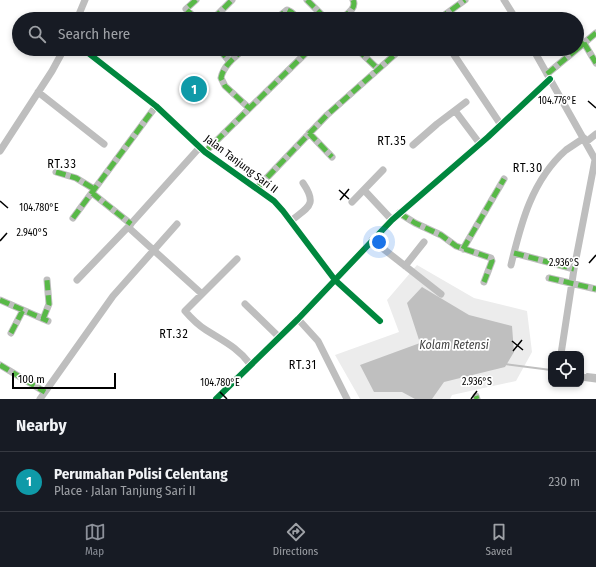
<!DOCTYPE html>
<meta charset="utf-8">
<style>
:root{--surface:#171b24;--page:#242831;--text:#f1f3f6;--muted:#9ea1a6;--line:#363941;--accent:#8c9099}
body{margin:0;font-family:"Fira Sans Condensed",sans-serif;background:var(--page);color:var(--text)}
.controls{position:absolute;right:12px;bottom:12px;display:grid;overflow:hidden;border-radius:8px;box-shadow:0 2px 6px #0003}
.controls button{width:36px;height:36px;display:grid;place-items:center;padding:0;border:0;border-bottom:1px solid var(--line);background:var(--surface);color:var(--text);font:20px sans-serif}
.scale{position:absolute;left:12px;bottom:10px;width:104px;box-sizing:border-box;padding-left:4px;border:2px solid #000;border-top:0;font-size:11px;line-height:14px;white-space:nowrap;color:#000;-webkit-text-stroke:3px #fff;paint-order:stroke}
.you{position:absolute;left:379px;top:242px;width:14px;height:14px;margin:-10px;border:3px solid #fff;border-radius:50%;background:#1a73e8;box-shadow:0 0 0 6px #1a73e833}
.badge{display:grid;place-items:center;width:26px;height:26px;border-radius:50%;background:var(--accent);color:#fff;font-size:13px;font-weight:700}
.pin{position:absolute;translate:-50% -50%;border:2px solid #fff;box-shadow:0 1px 4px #0006}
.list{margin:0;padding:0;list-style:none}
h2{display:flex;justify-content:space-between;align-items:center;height:52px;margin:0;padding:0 16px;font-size:17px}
h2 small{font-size:13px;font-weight:400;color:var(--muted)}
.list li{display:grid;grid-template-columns:26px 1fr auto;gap:12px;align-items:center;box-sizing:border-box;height:60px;padding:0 16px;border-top:1px solid var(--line)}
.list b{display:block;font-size:15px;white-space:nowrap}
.list p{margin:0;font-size:13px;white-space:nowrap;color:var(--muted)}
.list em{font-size:13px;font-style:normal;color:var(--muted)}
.icon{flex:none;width:22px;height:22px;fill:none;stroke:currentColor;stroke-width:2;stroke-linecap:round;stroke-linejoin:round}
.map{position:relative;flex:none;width:596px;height:399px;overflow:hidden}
.search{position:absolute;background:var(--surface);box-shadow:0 2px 6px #0003;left:12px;right:12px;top:12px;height:44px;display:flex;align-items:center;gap:10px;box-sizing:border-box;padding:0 14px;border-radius:22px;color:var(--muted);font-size:15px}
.sheet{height:112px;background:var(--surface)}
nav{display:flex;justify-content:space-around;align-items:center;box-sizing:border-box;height:56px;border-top:1px solid var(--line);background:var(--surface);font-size:11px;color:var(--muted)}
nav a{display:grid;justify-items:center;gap:2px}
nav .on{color:var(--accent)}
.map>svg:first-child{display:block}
.green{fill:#ececec}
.water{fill:#bfbfbf}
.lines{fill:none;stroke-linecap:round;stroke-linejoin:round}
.stream{stroke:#bfbfbf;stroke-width:2}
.street{stroke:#bebebe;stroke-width:7}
.quiet{stroke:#58b947;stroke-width:5;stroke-dasharray:10 5;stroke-linecap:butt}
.cycleway-casing{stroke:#fff;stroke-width:8}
.cycleway{stroke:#00873e;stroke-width:6}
.ticks{fill:none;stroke:#000;stroke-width:1.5}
.labels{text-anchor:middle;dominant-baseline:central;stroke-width:3.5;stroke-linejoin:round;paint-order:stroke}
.street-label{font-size:11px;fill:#000;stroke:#fff}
.neighbourhood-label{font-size:12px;letter-spacing:1px;fill:#000;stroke:#fff}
.water-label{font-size:12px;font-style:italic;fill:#444;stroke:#fff}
.ticks-label{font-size:10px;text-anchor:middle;fill:#000;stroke:#fff;stroke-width:3.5;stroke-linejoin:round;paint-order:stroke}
</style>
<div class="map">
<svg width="596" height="399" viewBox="0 0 596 399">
<rect width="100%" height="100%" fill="#fff"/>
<path class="green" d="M417,265L474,298L527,311L532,352L516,381L452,395L450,399H360L335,355L399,332L387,300Z"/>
<path class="water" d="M422,287L469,315L512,326L514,352L505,367L444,382L432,399H415L402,392H374L360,365L420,343L407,303Z"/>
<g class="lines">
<path class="stream" d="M505,364L551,370
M587,374L596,375"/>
<path class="street" d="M196,0L186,9L196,19
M307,0L326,19
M504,0L516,19
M77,19L85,0
M213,19L232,0
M276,19L287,10L291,12L299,19
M341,19C347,14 357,8 353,0
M439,19L465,0
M584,43L596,63
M83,49L156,106L205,152L274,201L283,211L335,280L380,321
M219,49L230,62
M244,49C235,57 223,66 221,78L225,86L249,108
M357,49L378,69
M450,49L501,125
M533,49L596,161
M577,49L596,33
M547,74L577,49
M38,92L104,144
M456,112L480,144
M309,133L332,157
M586,142L596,134
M413,145L437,124L466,102
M0,151L52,71L64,49
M205,152L310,49
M56,172L76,178L94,189
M257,188L327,115L401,49
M364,190L392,220
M92,193L131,224
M352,202L383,170
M399,213L415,223L441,235L456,246L491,258L492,261L484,282
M73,218L156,106
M291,221C308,207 318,205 303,183
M128,227L202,294
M372,240L441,294
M463,249L504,179
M514,253L574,269
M237,259L185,311C191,318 198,325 206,330C223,341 237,347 250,364
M511,265C521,223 532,180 566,150C572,146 578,142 584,138
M405,266L424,242
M549,278L596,289
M77,280L128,227L200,147
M0,300L48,321
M245,304L279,337
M43,319L49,304L47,280
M298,319L318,341L347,399
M11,333L23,310
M561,354L574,269L595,160
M0,365L45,392
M581,377L596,379
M476,396L477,399
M40,399L113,296L177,224
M216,399L298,319L392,220L488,137L550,79"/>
<path class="quiet" d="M196,0L186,9L196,19
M307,0L326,19
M213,19L232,0
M276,19L287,10L291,12L299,19
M341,19C347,14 357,8 353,0
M439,19L465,0
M584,43L596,63
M219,49L230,62
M244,49C235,57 223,66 221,78L225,86L249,108
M357,49L378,69
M577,49L596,33
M547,74L577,49
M309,133L332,157
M205,152L310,49
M56,172L76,178L94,189
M257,188L327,115L401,49
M92,193L131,224
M399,213L415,223L441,235L456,246L491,258L492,261L484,282
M73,218L156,106
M463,249L504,179
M514,253L574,269
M549,278L596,289
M0,300L48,321
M43,319L49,304L47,280
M11,333L23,310
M0,365L45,392
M476,396L477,399"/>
<defs>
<path id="cycleway" d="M83,49L156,106L205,152L274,201L283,211L335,280L380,321
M216,399L298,319L392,220L488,137L550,79"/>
</defs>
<use href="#cycleway" class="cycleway-casing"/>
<use href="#cycleway" class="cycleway"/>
</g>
<path class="ticks" d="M588,101L596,108M339,190L349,199M340,200L349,189M0,201L8,208M0,241L7,233M589,263L596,255M512,341L523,350M513,351L522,340M220,392L227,399M471,399L477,391"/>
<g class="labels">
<g class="street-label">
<text transform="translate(241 164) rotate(37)">Jalan Tanjung Sari II</text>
</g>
<g class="neighbourhood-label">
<text x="392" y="141">RT.35</text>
<text x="62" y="164">RT.33</text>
<text x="528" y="168">RT.30</text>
<text x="174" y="334">RT.32</text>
<text x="303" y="365">RT.31</text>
</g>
<g class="water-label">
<text x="454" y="345">Kolam Retensi</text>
</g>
</g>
<g class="ticks-label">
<text x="557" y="104">104.776°E</text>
<text x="39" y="211">104.780°E</text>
<text x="32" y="236">2.940°S</text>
<text x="564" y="266">2.936°S</text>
<text x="477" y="385">2.936°S</text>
<text x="220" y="386">104.780°E</text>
</g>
</svg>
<div class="controls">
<button><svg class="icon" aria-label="locate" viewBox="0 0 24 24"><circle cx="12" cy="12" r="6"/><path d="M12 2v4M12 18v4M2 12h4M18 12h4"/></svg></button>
</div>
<div class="scale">100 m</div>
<div class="you"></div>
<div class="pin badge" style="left:194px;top:89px;background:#0f9aa8">1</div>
<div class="search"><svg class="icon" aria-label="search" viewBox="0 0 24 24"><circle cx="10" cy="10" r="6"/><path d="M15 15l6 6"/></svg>Search here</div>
</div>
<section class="sheet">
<h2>Nearby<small></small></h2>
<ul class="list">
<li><span class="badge" style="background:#0f9aa8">1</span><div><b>Perumahan Polisi Celentang</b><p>Place · Jalan Tanjung Sari II</p></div><em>230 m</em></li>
</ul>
</section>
<nav>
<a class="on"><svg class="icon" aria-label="map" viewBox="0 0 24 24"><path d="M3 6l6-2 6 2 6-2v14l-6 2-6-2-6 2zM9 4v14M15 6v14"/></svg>Map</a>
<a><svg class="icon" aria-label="directions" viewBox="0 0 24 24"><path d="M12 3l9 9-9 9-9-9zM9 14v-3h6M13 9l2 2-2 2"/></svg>Directions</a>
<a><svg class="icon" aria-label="saved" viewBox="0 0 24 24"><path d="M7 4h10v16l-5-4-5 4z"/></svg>Saved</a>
</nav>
